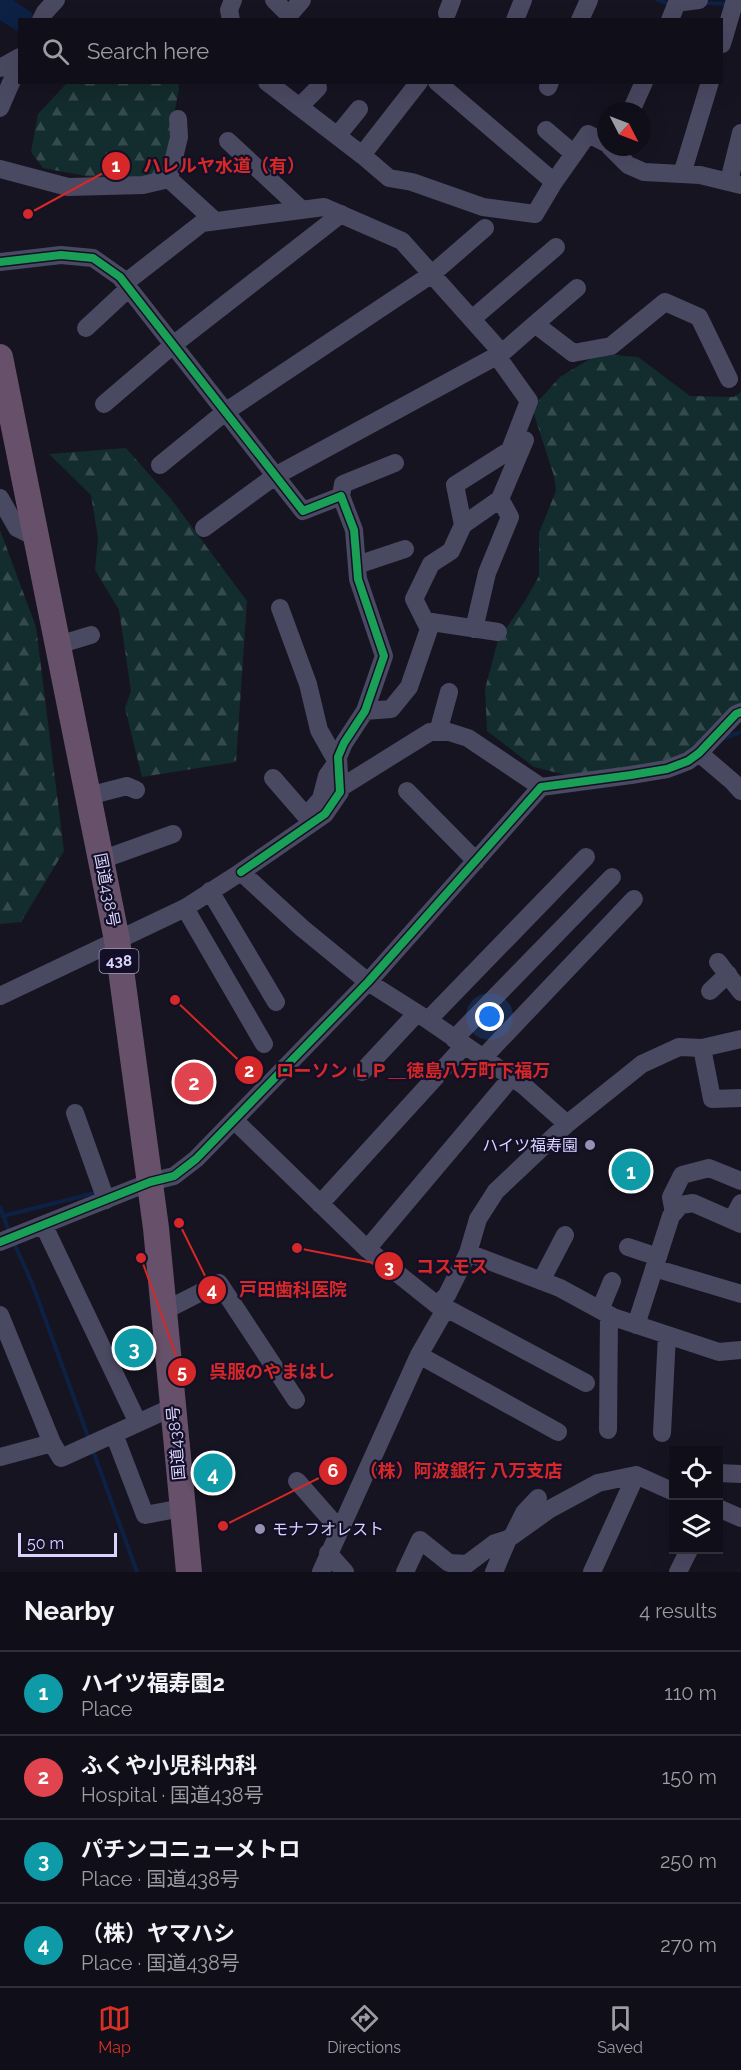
<!DOCTYPE html>
<meta charset="utf-8">
<style>
:root{--surface:#100f19;--page:#1e1d26;--text:#f1f3f6;--muted:#9c9ca2;--line:#302f38;--accent:#d93025}
body{margin:0;font-family:Raleway,"Noto Sans JP",sans-serif;background:var(--page);color:var(--text)}
.controls{position:absolute;right:18px;bottom:18px;display:grid;overflow:hidden;border-radius:0px;box-shadow:0 6px 24px #0002}
.controls button{width:54px;height:54px;display:grid;place-items:center;padding:0;border:0;border-bottom:2px solid var(--line);background:var(--surface);color:var(--text);font:30px sans-serif}
.compass{position:absolute;left:597px;top:102px;width:54px;height:54px;border-radius:50%;background:var(--surface);box-shadow:0 6px 24px #0002;rotate:132deg}
.scale{position:absolute;left:18px;bottom:15px;width:99px;box-sizing:border-box;padding-left:6px;border:3px solid #d9d4ff;border-top:0;font-size:16px;line-height:21px;white-space:nowrap;color:#d9d4ff;-webkit-text-stroke:4px #130f26;paint-order:stroke}
.you{position:absolute;left:490px;top:1017px;width:21px;height:21px;margin:-15px;border:4px solid #fff;border-radius:50%;background:#1a73e8;box-shadow:0 0 0 9px #1a73e833}
.badge{display:grid;place-items:center;width:39px;height:39px;border-radius:50%;background:var(--accent);color:#fff;font-size:20px;font-weight:700}
.pin{position:absolute;translate:-50% -50%;border:3px solid #fff;box-shadow:0 2px 6px #0006}
.list{margin:0;padding:0;list-style:none}
h2{display:flex;justify-content:space-between;align-items:center;height:78px;margin:0;padding:0 24px;font-size:26px}
h2 small{font-size:20px;font-weight:400;color:var(--muted)}
.list li{display:grid;grid-template-columns:39px 1fr auto;gap:18px;align-items:center;box-sizing:border-box;height:84px;padding:0 24px;border-top:2px solid var(--line)}
.list b{display:block;font-size:22px;white-space:nowrap}
.list p{margin:0;font-size:20px;white-space:nowrap;color:var(--muted)}
.list em{font-size:20px;font-style:normal;color:var(--muted)}
.icon{flex:none;width:33px;height:33px;fill:none;stroke:currentColor;stroke-width:2;stroke-linecap:round;stroke-linejoin:round}
.map{position:relative;flex:none;width:741px;height:1572px;overflow:hidden}
.search{position:absolute;background:var(--surface);box-shadow:0 6px 24px #0002;left:18px;right:18px;top:18px;height:66px;display:flex;align-items:center;gap:15px;box-sizing:border-box;padding:0 21px;border-radius:0px;color:var(--muted);font-size:22px}
.sheet{height:414px;background:var(--surface)}
nav{display:flex;justify-content:space-around;align-items:center;box-sizing:border-box;height:84px;border-top:2px solid var(--line);background:var(--surface);font-size:16px;color:var(--muted)}
nav a{display:grid;justify-items:center;gap:3px}
nav .on{color:var(--accent)}
.map>svg:first-child{display:block}
.forest{fill:url(#forest-firs)}
.lines{fill:none;stroke-linecap:round;stroke-linejoin:round}
.stream{stroke:#0d2144;stroke-width:4}
.river{stroke:#0d2144;stroke-width:24}
.minor{stroke:#4a4962;stroke-width:18}
.highway{stroke:#67516a;stroke-width:26}
.cycleway-casing{stroke:#130f26;stroke-width:11}
.cycleway{stroke:#1a9f57;stroke-width:8}
.poi-dot{fill:#9591b1;stroke:#130f26;stroke-width:2}
.labels{text-anchor:middle;dominant-baseline:central;stroke-width:4.5;stroke-linejoin:round;paint-order:stroke}
.shield{fill:#130f26;stroke:#9e99be;stroke-width:1.5}
.shield-label{font-size:15px;font-weight:bold;fill:#d9d4ff}
.street-label{font-size:16px;fill:#d9d4ff;stroke:#130f26}
.poi-label{font-size:16px;fill:#d9d4ff;stroke:#130f26;text-anchor:end}
.leader{fill:none;stroke:#d62828;stroke-width:2}
.callout-dot{fill:#d62828;stroke:#130f26;stroke-width:2}
.mark-label{font-size:18px;text-anchor:middle;font-weight:bold;fill:#fff}
.callout-label{font-size:18px;text-anchor:middle;font-weight:bold;fill:#d62828;stroke:#130f26;stroke-width:4.5;stroke-linejoin:round;paint-order:stroke}
</style>
<div class="map">
<svg width="741" height="1572" viewBox="0 0 741 1572">
<defs>
<pattern id="forest-firs" width="22" height="20" patternUnits="userSpaceOnUse" patternTransform="scale(1.5)"><rect width="22" height="20" fill="#132c2d"/><path d="M5 1l3.5 6h-7zM16 11l3.5 6h-7z" fill="#354a4c"/></pattern>
</defs>
<rect width="100%" height="100%" fill="#161421"/>
<path class="forest" d="M67,83H178L179,89L162,176L91,177L43,168L31,152L38,114Z
M598,354L638,357L690,396L734,397L741,392V718L701,745L665,764L574,777L534,767L487,731L485,689L498,640L525,601L539,576V533L556,491L554,476L532,408L560,377Z
M126,448L171,499L247,601L236,762L142,777L125,708L131,691L119,610L95,570L98,538L91,495L49,454Z
M0,530L36,627L64,851L21,922L0,924Z"/>
<g class="lines">
<path class="stream" d="M658,0L669,4
M704,3L729,4
M722,739L741,732
M0,1207L9,1231
M3,1216L99,1192
M13,1241L32,1283L89,1439
M92,1448L137,1572"/>
<path class="river" d="M0,6L22,20"/>
<path class="minor" d="M274,0L289,15L302,0
M679,0L683,2L699,0
M447,13L452,0
M41,20L45,12L56,0
M231,20L229,10L233,0
M515,20L523,0
M580,20L589,0
M670,20L678,0
M722,44L735,0
M0,68L20,57
M267,82L362,155
M419,82L362,155L389,178L412,182L483,207L535,214L554,182L588,134L606,143
M437,82L554,182
M548,87L550,82
M300,106L318,88
M0,108L20,62
M631,111L644,82
M178,119L179,137L169,179L215,221
M546,130L574,154
M337,136L359,109
M228,141L302,210
M610,147L628,165L644,172L700,175L741,185
M0,169L68,187L143,185L169,179
M682,174L710,82
M729,181L741,133
M0,262L61,255L93,258L120,277L303,511L341,496L354,530L358,579L384,656L365,711L344,743L338,757L340,792L325,814L241,872
M125,283L202,223L324,207L402,241L502,353L275,476L204,528
M472,319L556,247
M535,324L577,288
M86,328L129,288
M502,353L535,324L573,353L611,346L665,302L699,317L729,379
M104,404L173,345L341,214
M160,465L225,412L432,274L485,228
M341,496L343,484L395,463
M0,498L17,528L37,538
M463,525L500,499
M357,565L405,549
M425,621L498,632
M474,629L487,573L510,517L500,499L525,440
M58,645L91,635
M365,711L391,709L409,687L429,629L414,599L431,564L451,551L463,525L455,485L510,450L529,401L497,356
M438,732L449,692
M699,753L733,782L741,791
M273,778L306,816L321,799L327,776L337,762L319,730L308,684L280,608
M340,788L430,732H449L468,738L541,787
M407,791L476,861
M88,796L127,786L136,790
M101,860L173,834
M210,891L276,1002
M185,908L264,1044
M718,962L741,992
M710,991L728,974
M0,996L185,908L241,872L302,928L368,982L428,1020L523,1085L567,1124L496,1191L478,1219L468,1253
M428,1020L586,857
M454,1039L612,877
M702,1048L712,1099L741,1098
M482,1059L634,899
M362,1072L417,1013
M75,1113L106,1200
M234,1120L367,1249L437,1305
M567,1124L642,1064L679,1047L702,1048L741,1039
M320,1204L464,1046
M674,1213L671,1197L682,1175L709,1168L741,1181
M732,1220L741,1203
M44,1226L138,1423
M0,1242L150,1182L174,1176L196,1159L368,982L541,787L631,775L667,769L688,761L699,753L736,714L741,712
M628,1247L658,1257
M367,1249L511,1078
M654,1268L741,1294
M541,1281L565,1235
M446,1308L586,1383
M600,1310L612,1281
M164,1311L219,1283L296,1400
M0,1315L52,1443L61,1458L173,1407
M636,1325L671,1216L681,1205L693,1203L741,1224
M419,1355L558,1432
M608,1430L609,1315
M662,1433L667,1335
M114,1434L145,1515L182,1508
M0,1457L52,1443
M718,1473L741,1474
M297,1481L340,1530
M718,1508L741,1518
M513,1535L524,1513L538,1498
M328,1553L345,1572
M321,1572L419,1355L446,1308L437,1305L447,1295L468,1253L560,1288L613,1317L719,1352L741,1350
M405,1572L420,1540L449,1563L467,1564L495,1543L508,1539
M494,1572L508,1539L550,1509L598,1483L636,1475L674,1492
M592,1572L636,1475
M678,1572L689,1550"/>
<path class="highway" d="M0,357L117,940L156,1228L189,1572"/>
<defs>
<path id="cycleway" d="M0,262L61,255L93,258L120,277L303,511L341,496L354,530L358,579L384,656L365,711L344,743L338,757L340,792L325,814L241,872
M0,1242L150,1182L174,1176L196,1159L368,982L541,787L631,775L667,769L688,761L699,753L736,714L741,712"/>
</defs>
<use href="#cycleway" class="cycleway-casing"/>
<use href="#cycleway" class="cycleway"/>
</g>
<g class="poi-dot">
<circle cx="590" cy="1145" r="6"/>
<circle cx="260" cy="1529" r="6"/>
</g>
<g class="labels">
<rect class="shield" x="99.5" y="949" width="39" height="24" rx="4.5"/>
<g class="shield-label">
<text x="119" y="961">438</text>
</g>
<g class="street-label">
<text transform="translate(107 890) rotate(79)">国道438号</text>
<text transform="translate(176 1443) rotate(-95)">国道438号</text>
</g>
<g class="poi-label">
<text x="578" y="1145">ハイツ福寿園</text>
<text x="272" y="1529" text-anchor="start">モナフオレスト</text>
</g>
</g>
<path class="leader" d="M28 214L116 166M175 1000L249 1070M297 1248L389 1266M179 1223L212 1290M141 1258L182 1372M223 1526L333 1471"/>
<g class="callout-dot">
<circle cx="28" cy="214" r="6"/>
<circle cx="175" cy="1000" r="6"/>
<circle cx="297" cy="1248" r="6"/>
<circle cx="179" cy="1223" r="6"/>
<circle cx="141" cy="1258" r="6"/>
<circle cx="223" cy="1526" r="6"/>
<circle cx="116" cy="166" r="15"/>
<circle cx="249" cy="1070" r="15"/>
<circle cx="389" cy="1266" r="15"/>
<circle cx="212" cy="1290" r="15"/>
<circle cx="182" cy="1372" r="15"/>
<circle cx="333" cy="1471" r="15"/>
</g>
<g class="mark-label">
<text x="116" y="172">1</text>
<text x="249" y="1077">2</text>
<text x="389" y="1273">3</text>
<text x="212" y="1296">4</text>
<text x="182" y="1378">5</text>
<text x="333" y="1477">6</text>
</g>
<g class="callout-label">
<text x="224" y="172">ハレルヤ水道（有）</text>
<text x="413" y="1077">ローソン ＬＰ＿徳島八万町下福万</text>
<text x="452" y="1273">コスモス</text>
<text x="293" y="1296">戸田歯科医院</text>
<text x="272" y="1378">呉服のやまはし</text>
<text x="461" y="1477">（株）阿波銀行 八万支店</text>
</g>
</svg>
<div class="controls">
<button><svg class="icon" aria-label="locate" viewBox="0 0 24 24"><circle cx="12" cy="12" r="6"/><path d="M12 2v4M12 18v4M2 12h4M18 12h4"/></svg></button>
<button><svg class="icon" aria-label="layers" viewBox="0 0 24 24"><path d="M12 4l9 5-9 5-9-5zM3 14l9 5 9-5"/></svg></button>
</div>
<svg class="compass" viewBox="-18 -18 36 36"><path d="M0-13l5 13h-10z" fill="#e53935"/><path d="M0 13l5-13h-10z" fill="#9c9ca2"/></svg>
<div class="scale">50 m</div>
<div class="you"></div>
<div class="pin badge" style="left:631px;top:1171px;background:#0f9aa8">1</div>
<div class="pin badge" style="left:194px;top:1082px;background:#e0444e">2</div>
<div class="pin badge" style="left:134px;top:1348px;background:#0f9aa8">3</div>
<div class="pin badge" style="left:213px;top:1473px;background:#0f9aa8">4</div>
<div class="search"><svg class="icon" aria-label="search" viewBox="0 0 24 24"><circle cx="10" cy="10" r="6"/><path d="M15 15l6 6"/></svg>Search here</div>
</div>
<section class="sheet">
<h2>Nearby<small>4 results</small></h2>
<ul class="list">
<li><span class="badge" style="background:#0f9aa8">1</span><div><b>ハイツ福寿園2</b><p>Place</p></div><em>110 m</em></li>
<li><span class="badge" style="background:#e0444e">2</span><div><b>ふくや小児科内科</b><p>Hospital · 国道438号</p></div><em>150 m</em></li>
<li><span class="badge" style="background:#0f9aa8">3</span><div><b>パチンコニューメトロ</b><p>Place · 国道438号</p></div><em>250 m</em></li>
<li><span class="badge" style="background:#0f9aa8">4</span><div><b>（株）ヤマハシ</b><p>Place · 国道438号</p></div><em>270 m</em></li>
</ul>
</section>
<nav>
<a class="on"><svg class="icon" aria-label="map" viewBox="0 0 24 24"><path d="M3 6l6-2 6 2 6-2v14l-6 2-6-2-6 2zM9 4v14M15 6v14"/></svg>Map</a>
<a><svg class="icon" aria-label="directions" viewBox="0 0 24 24"><path d="M12 3l9 9-9 9-9-9zM9 14v-3h6M13 9l2 2-2 2"/></svg>Directions</a>
<a><svg class="icon" aria-label="saved" viewBox="0 0 24 24"><path d="M7 4h10v16l-5-4-5 4z"/></svg>Saved</a>
</nav>
